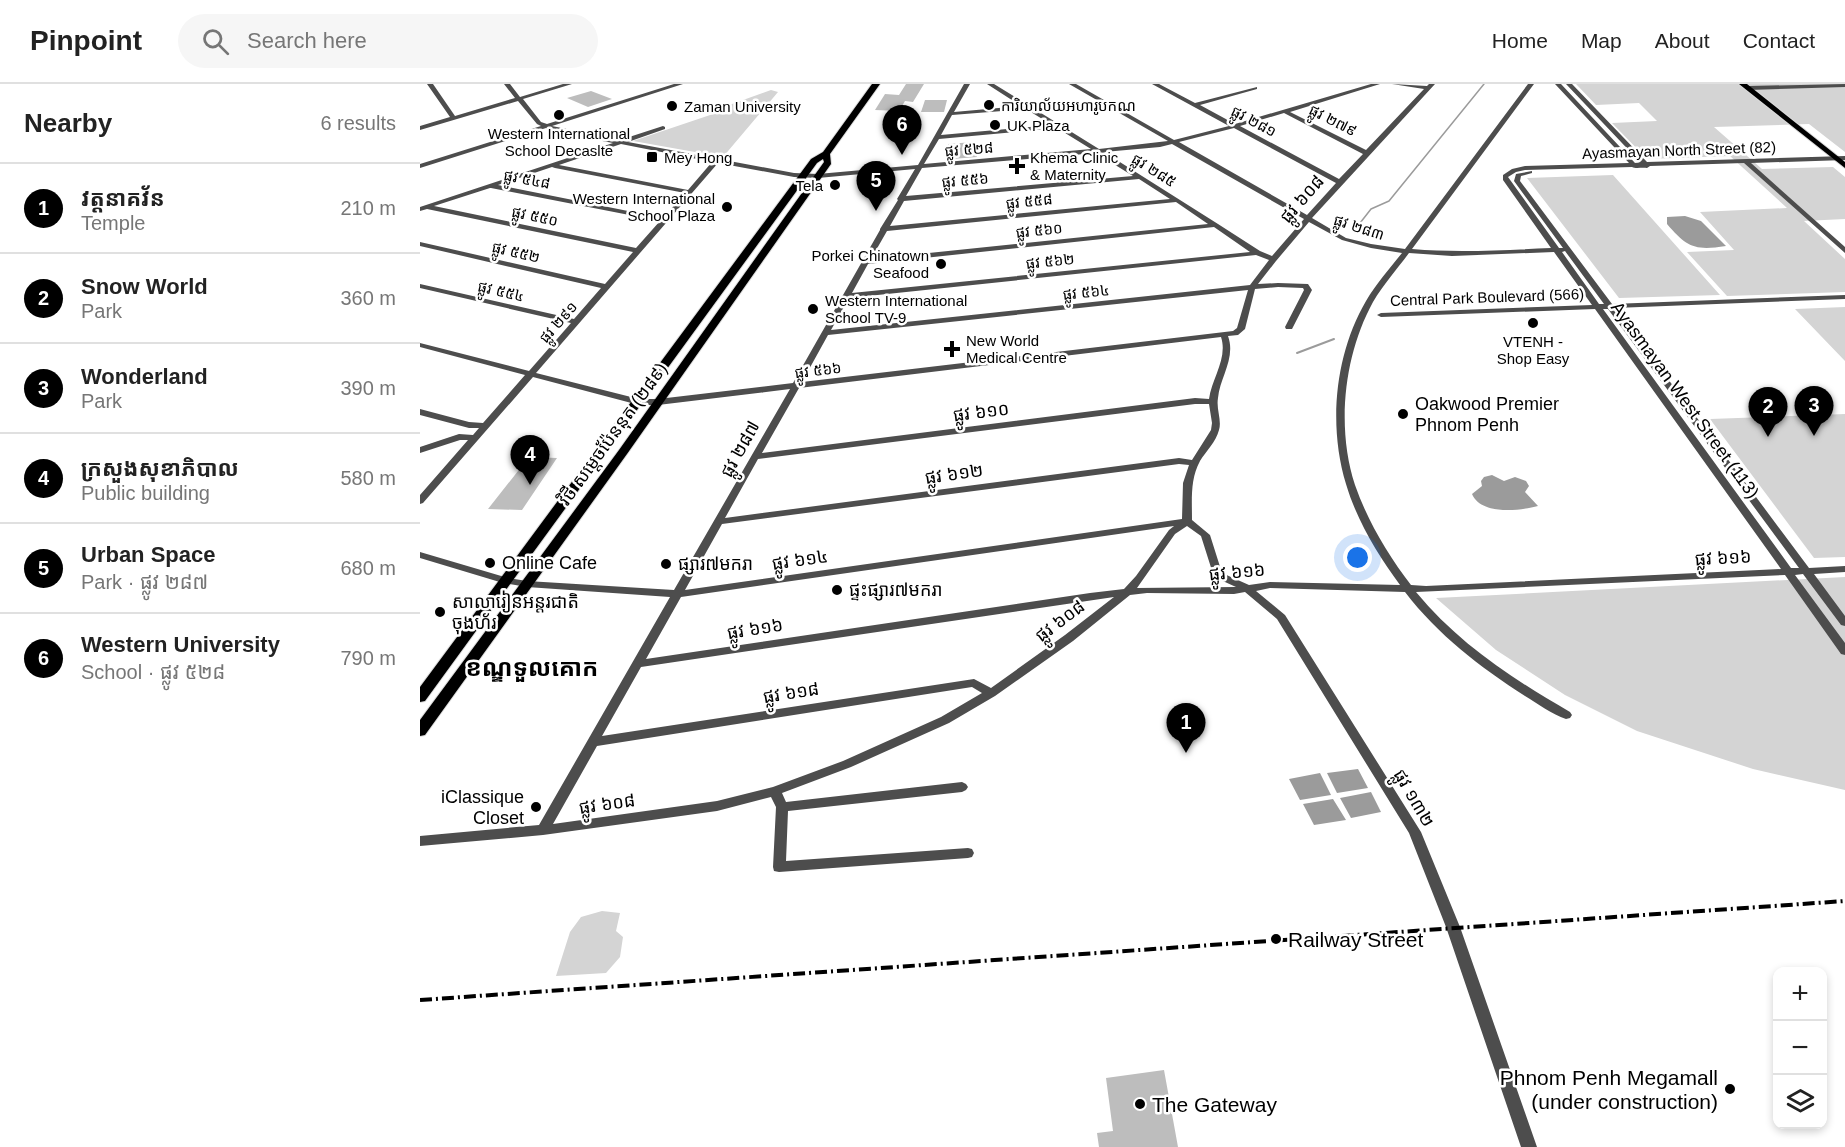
<!DOCTYPE html>
<meta charset="utf-8">
<style>
:root{--surface:#fff;--page:#f6f6f6;--text:#222;--muted:#767676;--line:#e0e0e0;--accent:#000}
body{margin:0;font-family:Helvetica,"Noto Sans Khmer",sans-serif;background:var(--page);color:var(--text)}
.controls{position:absolute;right:18px;bottom:18px;display:grid;overflow:hidden;border-radius:12px;box-shadow:0 3px 9px #0003}
.controls button{width:54px;height:54px;display:grid;place-items:center;padding:0;border:0;border-bottom:2px solid var(--line);background:var(--surface);color:var(--text);font:30px sans-serif}
.you{position:absolute;left:938px;top:474px;width:21px;height:21px;margin:-15px;border:4px solid #fff;border-radius:50%;background:#1a73e8;box-shadow:0 0 0 9px #1a73e833}
.badge{display:grid;place-items:center;width:39px;height:39px;border-radius:50%;background:var(--accent);color:#fff;font-size:20px;font-weight:700}
.pin{position:absolute;translate:-50% -50px;filter:drop-shadow(0 2px 3px #0008)}
.pin::after{content:'';position:absolute;top:32px;width:21px;height:18px;background:inherit;clip-path:polygon(0 0,100% 0,50% 100%)}
.list{margin:0;padding:0;list-style:none}
h2{display:flex;justify-content:space-between;align-items:center;height:78px;margin:0;padding:0 24px;font-size:26px}
h2 small{font-size:20px;font-weight:400;color:var(--muted)}
.list li{display:grid;grid-template-columns:39px 1fr auto;gap:18px;align-items:center;box-sizing:border-box;height:90px;padding:0 24px;border-top:2px solid var(--line)}
.list b{display:block;font-size:22px;white-space:nowrap}
.list p{margin:0;font-size:20px;white-space:nowrap;color:var(--muted)}
.list em{font-size:20px;font-style:normal;color:var(--muted)}
.icon{flex:none;width:33px;height:33px;fill:none;stroke:currentColor;stroke-width:2;stroke-linecap:round;stroke-linejoin:round}
.map{position:relative;flex:none;width:1425px;height:1063px;overflow:hidden}
header{display:flex;align-items:center;gap:36px;box-sizing:border-box;height:84px;padding:0 30px;background:var(--surface);border-bottom:2px solid var(--line)}
header strong{font-size:28px}
nav{display:flex;gap:33px;margin-inline-start:auto;font-size:21px}
.search{width:420px;height:54px;background:var(--page);display:flex;align-items:center;gap:15px;box-sizing:border-box;padding:0 21px;border-radius:33px;color:var(--muted);font-size:22px}
main{display:flex}
aside{flex:1;background:var(--surface)}
.map>svg:first-child{display:block}
.green{fill:#d4d4d4}
.water{fill:#9b9b9b}
.lines{fill:none;stroke-linecap:round;stroke-linejoin:round}
.stream-far1{stroke:#9b9b9b;stroke-width:1.5}
.stream{stroke:#9b9b9b;stroke-width:2}
.building{fill:#bdbdbd}
.major-casing{stroke:#dbdbdb;stroke-width:2}
.minor{fill:#4d4d4d;fill-rule:evenodd}
.major{fill:#000;fill-rule:evenodd}
.rail{stroke:#000;stroke-width:4;stroke-dasharray:12 4 2 4;stroke-linecap:butt}
.poi-dot{fill:#000;stroke:#fff;stroke-width:2}
.labels{text-anchor:middle;dominant-baseline:central;stroke-width:5;stroke-linejoin:round;paint-order:stroke}
.far-poi-label{font-size:15px;fill:#000;stroke:#fff;text-anchor:start}
.far-street-label{font-size:15px;fill:#000;stroke:#fff}
.street-label{font-size:18px;fill:#000;stroke:#fff}
.poi-label{font-size:18px;fill:#000;stroke:#fff;text-anchor:start}
.near-poi-label{font-size:21px;fill:#000;stroke:#fff;text-anchor:start}
.district-label{font-size:24px;font-weight:bold;fill:#000;stroke:#fff}
</style>
<header>
<strong>Pinpoint</strong>
<div class="search"><svg class="icon" aria-label="search" viewBox="0 0 24 24"><circle cx="10" cy="10" r="6"/><path d="M15 15l6 6"/></svg>Search here</div>
<nav><a>Home</a><a>Map</a><a>About</a><a>Contact</a></nav>
</header>
<main>
<aside>
<h2>Nearby<small>6 results</small></h2>
<ul class="list">
<li><span class="badge">1</span><div><b>វត្តនាគវ័ន</b><p>Temple</p></div><em>210 m</em></li>
<li><span class="badge">2</span><div><b>Snow World</b><p>Park</p></div><em>360 m</em></li>
<li><span class="badge">3</span><div><b>Wonderland</b><p>Park</p></div><em>390 m</em></li>
<li><span class="badge">4</span><div><b>ក្រសួងសុខាភិបាល</b><p>Public building</p></div><em>580 m</em></li>
<li><span class="badge">5</span><div><b>Urban Space</b><p>Park · ផ្លូវ ២៨៧</p></div><em>680 m</em></li>
<li><span class="badge">6</span><div><b>Western University</b><p>School · ផ្លូវ ៥២៨</p></div><em>790 m</em></li>
</ul>
</aside>
<div class="map">
<svg width="1425" height="1063" viewBox="0 0 1425 1063">
<rect width="100%" height="100%" fill="#fff"/>
<path class="green" d="M1156,0H1425V68L1389,40L1294,43L1342,85L1413,83L1425,93V135L1384,137L1425,175V208L1307,212L1267,168L1314,166L1280,128L1367,124L1310,72L1227,75L1192,39L1237,37L1219,19L1176,21Z
M351,6L358,8L303,73L213,57L302,27L298,25Z
M1193,91L1300,211L1199,214L1107,94Z
M1425,223V277L1375,225Z
M1425,330V473L1394,474L1290,335Z
M1425,493V706L1333,685L1217,647L1145,611L1076,566L1016,514Z
M182,827L200,829L196,847L203,853L200,873L186,889L136,892L150,848L161,833Z"/>
<path class="water" d="M1265,132L1281,137L1306,162C1274,167 1267,163 1247,140V133Z
M1072,391L1084,397L1095,393L1106,397L1109,402L1105,408L1118,422C1098,427 1061,431 1052,410L1062,402L1061,397L1064,393Z
M938,685L948,704L917,709L907,689Z
M900,689L911,711L880,716L869,695Z
M951,708L961,728L931,734L920,714Z
M913,715L926,736L894,741L883,720Z"/>
<g class="lines">
<path class="stream-far1" d="M933,148L951,125L969,117L1064,0"/>
<path class="stream" d="M877,269L914,255"/>
</g>
<path class="building" d="M486,0H504L493,18L485,17L479,27L455,26L465,10L479,11Z
M171,7L192,15L168,23L147,14Z
M505,16H527L524,28H501Z
M553,58L557,73L532,75L528,60Z
M109,373L137,374L102,426L68,425Z
M744,986L758,1063H679L677,1049L693,1047L686,994Z"/>
<g class="lines">
<defs>
<path id="major" d="M452,0H460L410,70L411,80L207,370L5,651L0,652V636L199,366L404,78L403,75L397,79L5,617L0,618V603L391,75L403,68Z
M1319,0H1327L1425,78V84Z"/>
</defs>
<use href="#major" class="major-casing"/>
<path class="minor" d="M7,0H13L35,32L95,14L84,0H90L100,13L143,0H152L103,15L121,38L127,40L254,0H263L132,42L200,56L243,42L245,43V45L208,58L374,89L398,90L498,81L544,0H550L534,28L601,22L567,0H574L679,65L748,57L649,0H656L754,56L809,42L732,0H739L775,19L837,3V5L780,21L815,40L951,0H960L870,28L946,66L1004,5L972,0L1007,2L1009,0H1015L892,134L926,154L951,160L985,165L1108,0H1114L992,165C1038,169 1085,166 1131,164L1083,96V91L1092,85L1105,82L1209,79L1135,0H1141L1215,79L1220,78L1146,0H1152L1227,78L1425,72V76L1331,79L1425,163V169L1324,79L1230,82L1227,84C1222,83 1216,85 1212,83L1105,86L1096,88L1088,93L1139,164H1143L1094,97L1096,90L1112,87V89L1101,92L1100,97L1192,220L1425,211V215L1195,224L1389,484L1425,482V488L1394,490L1425,532V542L1421,541L1383,490L1375,491L1425,559V571L1421,570L1365,491L996,508C1039,560 1093,595 1150,628L1152,631L1150,634L1146,635C1132,630 1118,620 1105,612C1060,583 1018,551 985,508L850,504L836,507L865,531L1001,748L1040,843L1117,1063H1101L1026,843L989,749L857,535L825,508L814,510L727,509L710,511L653,557L575,612L529,639L431,683L362,709L366,718L542,698L546,700L548,703L546,706L542,708L368,727L366,777L548,764L552,765L554,769L552,773L548,774L359,788L354,787L353,783L356,723L351,713L297,727L123,751L0,762V752L119,741L250,513L107,503L83,499L0,474V468L88,494L107,497L254,506L370,305L238,321H219L113,293L3,419L0,420V411L48,356H40L0,369V363L39,350L53,351L59,344H49L0,331V325L49,338L63,339L105,291L0,263V259L109,287L151,239L0,204V200L154,235L181,204L0,162V158L185,200L213,168L7,125L0,127V123L193,59L135,48L126,44L0,84V80L121,42L117,40L98,17L0,46V42L30,33ZM606,25L632,41L521,51L532,31ZM864,29L943,70L919,95L820,42ZM637,44L671,65L504,80L519,55ZM814,44L916,99L887,131L759,58ZM201,60L292,78L268,106L139,81ZM752,60L884,135L852,172L840,167L798,140L684,68L740,63ZM676,69L713,92L486,112L502,84ZM298,79L374,93L398,94L495,85L477,115L478,116L460,145V146L373,299L238,315H219L116,289ZM132,83L135,84L265,109L243,134L78,101ZM719,95L750,115L470,142L484,117ZM70,104H71L240,137L216,164L14,122ZM756,118L788,140L451,175L467,147ZM889,138L922,156L951,164L982,169C970,184 956,200 946,217C915,270 908,341 926,400C937,437 958,471 980,501L850,498L829,501L802,489L790,451L772,436C772,416 770,395 780,377C786,367 796,358 799,346C802,336 796,325 798,314C800,293 816,274 808,252L818,251L825,245L835,205L858,203L883,204L884,206L865,243L866,245H872L892,206L888,200L858,199L838,200L856,177ZM794,143L830,168L432,209L448,180ZM1145,167L1184,220H1179L1142,168ZM1134,168L1172,221L961,229L957,231L961,233L1175,225L1361,485L1006,502L991,501C968,471 948,438 935,401C916,343 924,271 953,218C963,201 977,185 989,169L1032,172ZM836,171L849,176L830,201L411,246L429,214ZM828,206L817,244L813,247L382,298L408,251ZM1183,225H1188L1379,484H1371ZM801,253C808,274 792,294 789,315L775,314L342,369L379,304ZM775,320H789L792,339L791,346L772,376L759,374L305,434L338,375ZM759,380L769,381L763,399L762,435L265,506L302,440ZM754,442L749,446L716,492L704,505L670,509L226,575L261,513ZM767,442L781,452L794,493L816,503L717,504L755,450ZM694,513L645,551L571,604L554,595L182,652L221,583ZM552,603L562,609L521,633L423,677L353,703L297,717L133,740L177,662Z
M1425,0V3L1328,6L1325,4L1328,2Z"/>
<use href="#major" class="major"/>
<path class="rail" d="M0,916L1425,817"/>
</g>
<g class="poi-dot">
<circle cx="569" cy="21" r="6"/>
<circle cx="252" cy="22" r="6"/>
<circle cx="139" cy="31" r="6"/>
<circle cx="575" cy="41" r="6"/>
<rect x="226" y="67" width="12" height="12" rx="3"/>
<path d="M594 73h6v6h6v6h-6v6h-6v-6h-6v-6h6z"/>
<circle cx="415" cy="101" r="6"/>
<circle cx="307" cy="123" r="6"/>
<circle cx="521" cy="180" r="6"/>
<circle cx="393" cy="225" r="6"/>
<circle cx="1113" cy="239" r="6"/>
<path d="M529 256h6v6h6v6h-6v6h-6v-6h-6v-6h6z"/>
<circle cx="983" cy="330" r="6"/>
<circle cx="70" cy="479" r="6"/>
<circle cx="246" cy="480" r="6"/>
<circle cx="417" cy="506" r="6"/>
<circle cx="20" cy="528" r="6"/>
<circle cx="116" cy="723" r="6"/>
<circle cx="856" cy="855" r="6"/>
<circle cx="1310" cy="1005" r="6"/>
<circle cx="720" cy="1020" r="6"/>
</g>
<g class="labels">
<g class="far-poi-label">
<text x="581" y="21">ការិយាល័យអហារូបកណ</text>
<text x="264" y="22">Zaman University</text>
<text x="587" y="41">UK Plaza</text>
<text x="139" y="49" text-anchor="middle">Western International<tspan x="139" dy="17">School Decaslte</tspan></text>
<text x="244" y="73">Mey Hong</text>
<text x="610" y="73">Khema Clinic<tspan x="610" dy="17">&amp; Maternity</tspan></text>
<text x="403" y="101" text-anchor="end">Tela</text>
<text x="295" y="114" text-anchor="end">Western International<tspan x="295" dy="17">School Plaza</tspan></text>
<text x="509" y="171" text-anchor="end">Porkei Chinatown<tspan x="509" dy="17">Seafood</tspan></text>
<text x="405" y="216">Western International<tspan x="405" dy="17">School TV-9</tspan></text>
<text x="546" y="256">New World<tspan x="546" dy="17">Medical Centre</tspan></text>
<text x="1113" y="257" text-anchor="middle">VTENH -<tspan x="1113" dy="17">Shop Easy</tspan></text>
</g>
<g class="far-street-label">
<text transform="translate(913 36) rotate(27)">ផ្លូវ ២៧៩</text>
<text transform="translate(834 37) rotate(28)">ផ្លូវ ២៨១</text>
<text transform="translate(549 65) rotate(-5)">ផ្លូវ ៥២៨</text>
<text transform="translate(1259 66) rotate(-2)">Ayasmayan North Street (82)</text>
<text transform="translate(734 86) rotate(32)">ផ្លូវ ២៨៥</text>
<text transform="translate(107 95) rotate(11)">ផ្លូវ ៥៤៨</text>
<text transform="translate(545 96) rotate(-5)">ផ្លូវ ៥៥៦</text>
<text transform="translate(609 117) rotate(-6)">ផ្លូវ ៥៥៨</text>
<text transform="translate(115 132) rotate(12)">ផ្លូវ ៥៥០</text>
<text transform="translate(939 143) rotate(18)">ផ្លូវ ២៨៣</text>
<text transform="translate(619 146) rotate(-6)">ផ្លូវ ៥៦០</text>
<text transform="translate(96 168) rotate(13)">ផ្លូវ ៥៥២</text>
<text transform="translate(630 177) rotate(-6)">ផ្លូវ ៥៦២</text>
<text transform="translate(81 207) rotate(13)">ផ្លូវ ៥៥៤</text>
<text transform="translate(666 208) rotate(-6)">ផ្លូវ ៥៦៤</text>
<text transform="translate(1067 213) rotate(-2)">Central Park Boulevard (566)</text>
<text transform="translate(138 238) rotate(-49)">ផ្លូវ ២៩១</text>
<text transform="translate(398 286) rotate(-7)">ផ្លូវ ៥៦៦</text>
</g>
<g class="street-label">
<text transform="translate(882 115) rotate(-49)">ផ្លូវ ៦០៨</text>
<text transform="translate(1265 316) rotate(54)">Ayasmayan West Street (113)</text>
<text transform="translate(561 328) rotate(-7)">ផ្លូវ ៦១០</text>
<text transform="translate(193 350) rotate(-54)">វិថី សម្តេចប៉ែននុត (២៨៩)</text>
<text transform="translate(320 365) rotate(-61)">ផ្លូវ ២៨៧</text>
<text transform="translate(534 390) rotate(-8)">ផ្លូវ ៦១២</text>
<text transform="translate(1303 474) rotate(-3)">ផ្លូវ ៦១៦</text>
<text transform="translate(380 476) rotate(-8)">ផ្លូវ ៦១៤</text>
<text transform="translate(817 488) rotate(-5)">ផ្លូវ ៦១៦</text>
<text transform="translate(640 537) rotate(-37)">ផ្លូវ ៦០៨</text>
<text transform="translate(335 545) rotate(-9)">ផ្លូវ ៦១៦</text>
<text transform="translate(371 609) rotate(-9)">ផ្លូវ ៦១៨</text>
<text transform="translate(994 714) rotate(60)">ផ្លូវ ១៣២</text>
<text transform="translate(187 720) rotate(-8)">ផ្លូវ ៦០៨</text>
</g>
<g class="poi-label">
<text x="995" y="320">Oakwood Premier<tspan x="995" dy="21">Phnom Penh</tspan></text>
<text x="82" y="479">Online Cafe</text>
<text x="258" y="480">ផ្សារ៧មករា</text>
<text x="429" y="506">ផ្ទះផ្សារ៧មករា</text>
<text x="32" y="518">សាលារៀនអន្តរជាតិ<tspan x="32" dy="21">ចុងហ័រ</tspan></text>
<text x="104" y="713" text-anchor="end">iClassique<tspan x="104" dy="21">Closet</tspan></text>
</g>
<g class="near-poi-label">
<text x="868" y="855">Railway Street</text>
<text x="1298" y="993" text-anchor="end">Phnom Penh Megamall<tspan x="1298" dy="24">(under construction)</tspan></text>
<text x="732" y="1020">The Gateway</text>
</g>
<g class="district-label">
<text x="112" y="583">ខណ្ឌទួលគោក</text>
</g>
</g>
</svg>
<div class="controls">
<button>+</button>
<button>−</button>
<button><svg class="icon" aria-label="layers" viewBox="0 0 24 24"><path d="M12 4l9 5-9 5-9-5zM3 14l9 5 9-5"/></svg></button>
</div>
<div class="you"></div>
<div class="pin badge" style="left:766px;top:669px">1</div>
<div class="pin badge" style="left:1348px;top:353px">2</div>
<div class="pin badge" style="left:1394px;top:352px">3</div>
<div class="pin badge" style="left:110px;top:401px">4</div>
<div class="pin badge" style="left:456px;top:127px">5</div>
<div class="pin badge" style="left:482px;top:71px">6</div>
</div>
</main>
